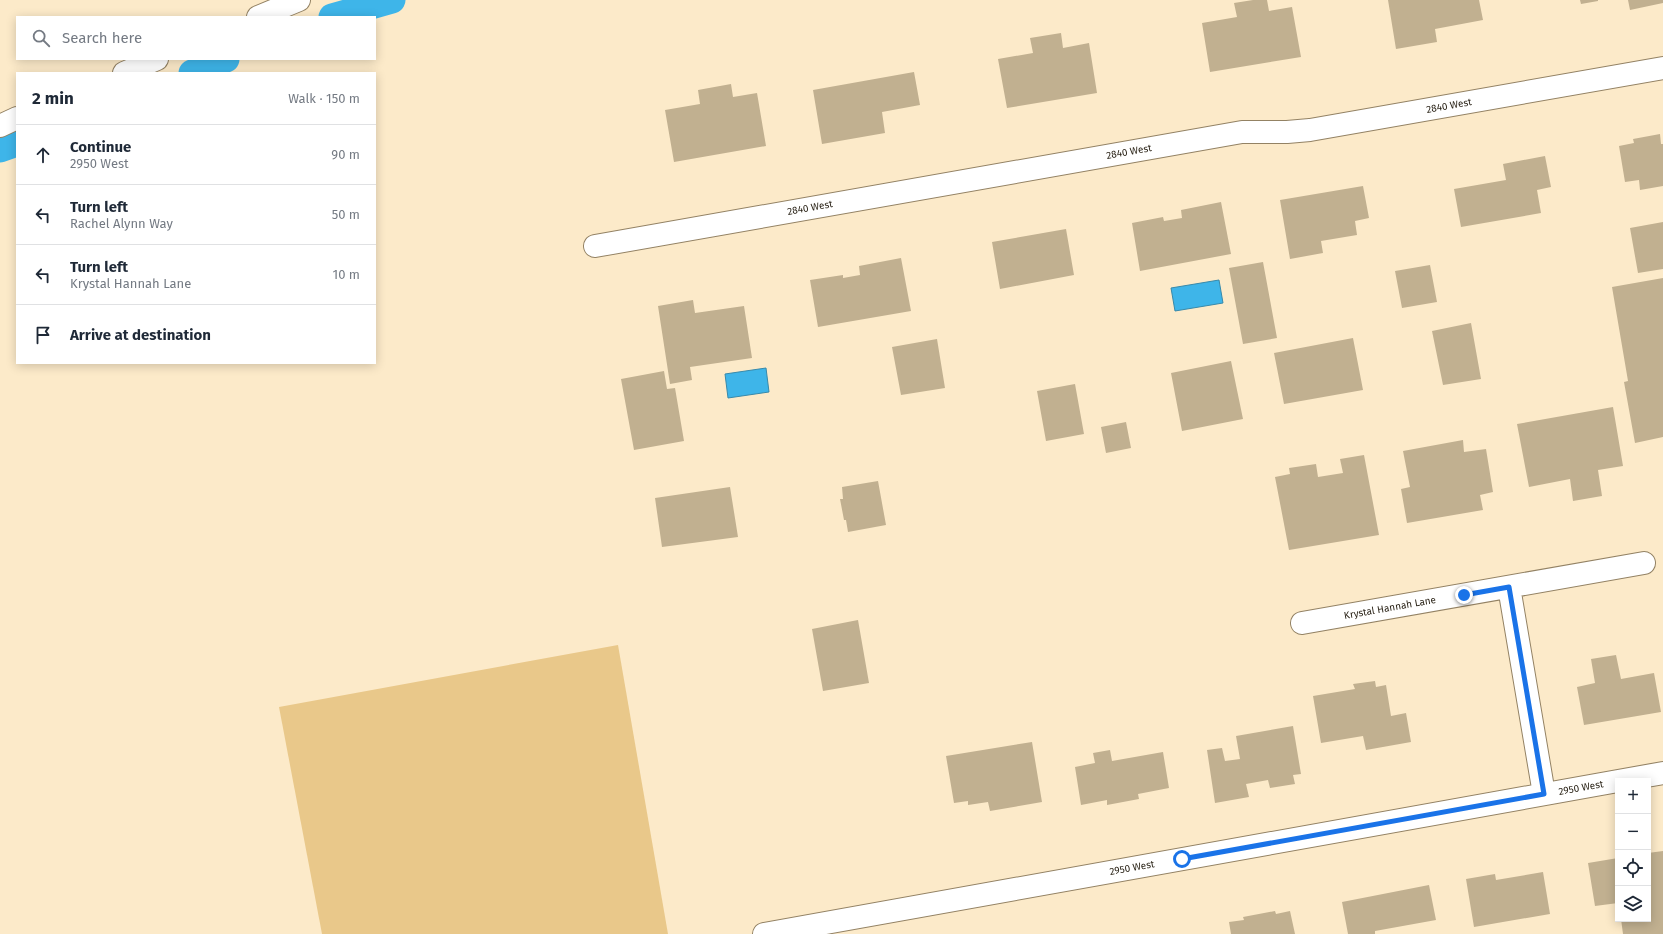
<!DOCTYPE html>
<meta charset="utf-8">
<style>
:root{--surface:#fff;--page:#f2f2f3;--text:#1f2937;--muted:#747a83;--line:#e0e1e3}
body{margin:0;font-family:"Fira Sans",sans-serif;background:var(--page);color:var(--text)}
.controls{position:absolute;right:12px;bottom:12px;display:grid;overflow:hidden;border-radius:0px;box-shadow:0 2px 10px #0003}
.controls button{width:36px;height:36px;display:grid;place-items:center;padding:0;border:0;border-bottom:1px solid var(--line);background:var(--surface);color:var(--text);font:20px sans-serif}
.stop{position:absolute;width:12px;height:12px;margin:-9px;border:3px solid #1a73e8;border-radius:50%;background:#fff}
.stop.end{background:#1a73e8;border-color:#fff;box-shadow:0 1px 4px #0008}
.list{margin:0;padding:0;list-style:none}
h2{display:flex;justify-content:space-between;align-items:center;height:52px;margin:0;padding:0 16px;font-size:17px}
h2 small{font-size:13px;font-weight:400;color:var(--muted)}
.list li{display:grid;grid-template-columns:26px 1fr auto;gap:12px;align-items:center;box-sizing:border-box;height:60px;padding:0 16px;border-top:1px solid var(--line)}
.list b{display:block;font-size:15px;white-space:nowrap}
.list p{margin:0;font-size:13px;white-space:nowrap;color:var(--muted)}
.list em{font-size:13px;font-style:normal;color:var(--muted)}
.icon{flex:none;width:22px;height:22px;fill:none;stroke:currentColor;stroke-width:2;stroke-linecap:round;stroke-linejoin:round}
.map{position:relative;flex:none;width:1663px;height:934px;overflow:hidden}
.search{position:absolute;background:var(--surface);box-shadow:0 2px 10px #0003;left:16px;top:16px;width:360px;height:44px;display:flex;align-items:center;gap:10px;box-sizing:border-box;padding:0 14px;border-radius:0px;color:var(--muted);font-size:15px}
.panel{position:absolute;background:var(--surface);box-shadow:0 2px 10px #0003;left:16px;top:72px;width:360px;height:292px;border-radius:0px}
.map>svg:first-child{display:block}
.green{fill:#e9c88a}
.water{fill:#3eb5e9;stroke:#3889aa}
.lines{fill:none;stroke-linecap:round;stroke-linejoin:round}
.canal{stroke:#3eb5e9;stroke-width:27}
.building{fill:#c1b090}
.minor-casing{stroke:#938264;stroke-width:24}
.minor{stroke:#fff;stroke-width:22}
.route{stroke:#1a73e8;stroke-width:5}
.labels{text-anchor:middle;dominant-baseline:central;stroke-width:3;stroke-linejoin:round;paint-order:stroke}
.street-label{font-size:10px;fill:#292216;stroke:#fff}
</style>
<div class="map">
<svg width="1663" height="934" viewBox="0 0 1663 934">
<rect width="100%" height="100%" fill="#fceac9"/>
<path class="green" d="M618,645L668,934H322L279,707Z"/>
<path class="water" d="M1219,280L1223,303L1175,311L1171,288Z
M766,368L769,392L728,398L725,374Z"/>
<g class="lines">
<path class="canal" d="M332,17L392,0
M192,73L226,59
M0,149L17,143"/>
</g>
<path class="building" d="M1253,0H1267L1269,11L1292,7L1301,57L1210,72L1202,23L1237,17L1234,3Z
M1388,0H1479L1483,20L1435,29L1437,42L1396,49Z
M1580,0H1598V1L1581,4Z
M1628,0H1663V3L1630,10Z
M1061,33L1063,48L1089,43L1097,93L1007,108L998,59L1033,53L1030,38Z
M914,72L920,105L882,112L885,133L822,144L813,90Z
M731,84L733,97L757,93L766,146L674,162L665,110L700,104L698,90Z
M1660,134L1661,144H1663V186L1640,190L1639,180L1625,182L1619,146L1634,143L1633,139Z
M1545,156L1551,187L1537,190L1541,213L1461,227L1454,189L1506,180L1503,164Z
M1363,186L1369,218L1355,221L1357,235L1321,241L1323,253L1290,259L1280,200Z
M1221,202L1231,254L1140,271L1132,223L1163,217L1164,221L1182,218L1181,210Z
M1663,222V269L1638,273L1630,228Z
M1066,229L1074,275L1000,289L992,242Z
M901,258L911,311L818,327L810,280L843,275V278L860,275L859,266Z
M1263,262L1277,338L1243,344L1229,268Z
M1430,265L1437,302L1402,308L1395,271Z
M1663,278V437L1635,443L1624,382L1628,381L1612,287Z
M693,300L695,313L744,306L752,358L690,367L692,380L670,384L658,306Z
M1471,323L1481,379L1443,385L1432,331Z
M1353,338L1363,390L1284,404L1274,353Z
M937,339L945,388L901,395L892,347Z
M1231,361L1243,419L1182,431L1171,373Z
M664,371L667,389L675,388L684,441L634,450L621,379Z
M1075,384L1084,434L1046,441L1037,391Z
M1613,407L1623,466L1598,470L1602,496L1573,501L1570,479L1529,487L1517,424Z
M1126,422L1131,448L1106,453L1101,427Z
M1463,440L1464,452L1486,449L1493,492L1480,495L1483,510L1407,523L1401,489L1410,487L1403,451Z
M1364,455L1379,535L1289,550L1275,477L1290,474L1289,468L1316,464L1318,477L1343,473L1340,459Z
M878,481L886,525L848,532L846,520H844L840,499H843L842,487Z
M730,487L738,537L662,547L655,498Z
M858,620L869,683L823,691L812,629Z
M1616,655L1621,679L1654,673L1661,712L1584,725L1577,687L1595,683L1591,659Z
M1375,681L1376,687L1386,685L1391,716L1406,713L1411,742L1366,750L1363,736L1321,743L1313,696L1355,689L1353,684Z
M1293,726L1301,774L1293,775L1295,784L1270,788L1268,780L1246,784L1249,797L1215,803L1207,750L1222,748L1225,761L1240,759L1236,736Z
M1032,742L1042,802L990,811L988,802L968,805V801L954,803L946,756Z
M1110,750L1112,761L1163,752L1169,788L1138,794L1139,799L1107,805V800L1081,805L1075,767L1095,763L1093,753Z
M1663,851V934H1623L1621,919H1648V853Z
M1618,858V903L1595,906L1588,863Z
M1543,872L1550,914L1474,927L1466,879L1495,874L1496,880Z
M1429,885L1436,920L1375,931V934H1348L1342,902Z
M1275,911L1276,914L1290,911L1295,934H1231L1229,922L1244,920L1243,917Z"/>
<g class="lines">
<defs>
<path id="minor" d="M258,17L299,0
M124,73L157,59
M0,126L17,118
M595,246L1242,132H1287L1310,130L1663,68
M1509,587L1544,794
M1302,623L1644,563
M1618,781L1663,773
M764,934L1618,781"/>
</defs>
<use href="#minor" class="minor-casing"/>
<use href="#minor" class="minor"/>
</g>
<g class="lines">
<path class="route" d="M1182,859L1544,794L1509,587L1464,595"/>
</g>
<g class="labels">
<g class="street-label">
<text transform="translate(1449 106) rotate(-10)">2840 West</text>
<text transform="translate(1129 152) rotate(-10)">2840 West</text>
<text transform="translate(810 208) rotate(-10)">2840 West</text>
<text transform="translate(1390 608) rotate(-10)">Krystal Hannah Lane</text>
<text transform="translate(1581 788) rotate(-10)">2950 West</text>
<text transform="translate(1132 868) rotate(-10)">2950 West</text>
</g>
</g>
</svg>
<div class="controls">
<button>+</button>
<button>−</button>
<button><svg class="icon" aria-label="locate" viewBox="0 0 24 24"><circle cx="12" cy="12" r="6"/><path d="M12 2v4M12 18v4M2 12h4M18 12h4"/></svg></button>
<button><svg class="icon" aria-label="layers" viewBox="0 0 24 24"><path d="M12 4l9 5-9 5-9-5zM3 14l9 5 9-5"/></svg></button>
</div>
<div class="stop" style="left:1182px;top:859px"></div>
<div class="stop end" style="left:1464px;top:595px"></div>
<div class="search"><svg class="icon" aria-label="search" viewBox="0 0 24 24"><circle cx="10" cy="10" r="6"/><path d="M15 15l6 6"/></svg>Search here</div>
<section class="panel">
<h2>2 min<small>Walk · 150 m</small></h2>
<ul class="list">
<li><svg class="icon" aria-label="ahead" viewBox="0 0 24 24"><path d="M12 20V5M6 11l6-6 6 6"/></svg><div><b>Continue</b><p>2950 West</p></div><em>90 m</em></li>
<li><svg class="icon" aria-label="left" viewBox="0 0 24 24"><path d="M17 20v-9H6M10 6l-5 5 5 5"/></svg><div><b>Turn left</b><p>Rachel Alynn Way</p></div><em>50 m</em></li>
<li><svg class="icon" aria-label="left" viewBox="0 0 24 24"><path d="M17 20v-9H6M10 6l-5 5 5 5"/></svg><div><b>Turn left</b><p>Krystal Hannah Lane</p></div><em>10 m</em></li>
<li><svg class="icon" aria-label="arrive" viewBox="0 0 24 24"><path d="M6 21V4h12l-3 4 3 4H6"/></svg><div><b>Arrive at destination</b></div></li>
</ul>
</section>
</div>
